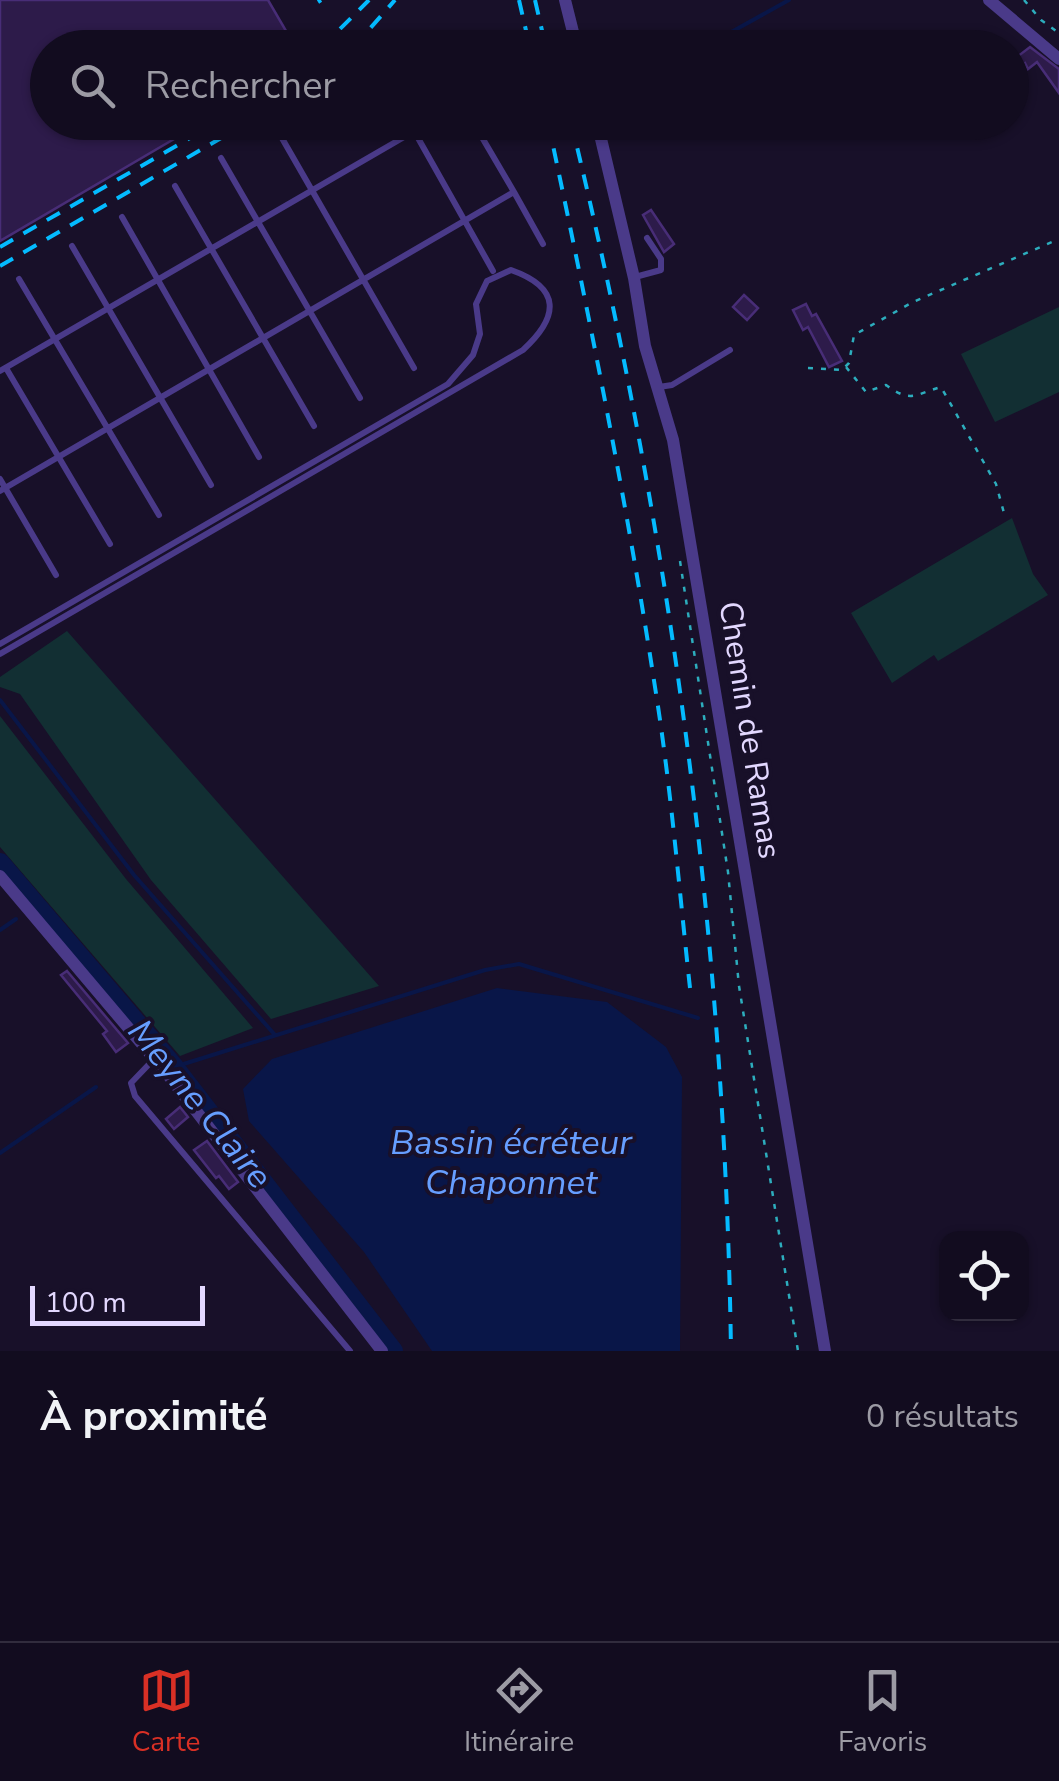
<!DOCTYPE html>
<html lang="fr">
<meta charset="utf-8">
<style>
:root{--surface:#120c1f;--page:#1b1528;--text:#f1f3f6;--muted:#9c9ba4;--line:#312c3d;--accent:#d93025}
body{margin:0;font-family:"Nunito Sans",sans-serif;background:var(--page);color:var(--text)}
.controls{position:absolute;right:30px;bottom:30px;display:grid;overflow:hidden;border-radius:20px;box-shadow:0 2px 8px #0004}
.controls button{width:90px;height:90px;display:grid;place-items:center;padding:0;border:0;border-bottom:2px solid var(--line);background:var(--surface);color:var(--text);font:50px sans-serif}
.scale{position:absolute;left:30px;bottom:25px;width:175px;box-sizing:border-box;padding-left:10px;border:5px solid #e3d8ff;border-top:0;font-size:28px;line-height:35px;white-space:nowrap;color:#e3d8ff;-webkit-text-stroke:8px #181029;paint-order:stroke}
.list{margin:0;padding:0;list-style:none}
h2{display:flex;justify-content:space-between;align-items:center;height:130px;margin:0;padding:0 40px;font-size:42px}
h2 small{font-size:32px;font-weight:400;color:var(--muted)}
.icon{flex:none;width:55px;height:55px;fill:none;stroke:currentColor;stroke-width:2;stroke-linecap:round;stroke-linejoin:round}
.map{position:relative;flex:none;width:1059px;height:1351px;overflow:hidden}
.search{position:absolute;background:var(--surface);box-shadow:0 2px 8px #0004;left:30px;right:30px;top:30px;height:110px;display:flex;align-items:center;gap:25px;box-sizing:border-box;padding:0 35px;border-radius:55px;color:var(--muted);font-size:38px}
.sheet{height:290px;background:var(--surface)}
nav{display:flex;justify-content:space-around;align-items:center;box-sizing:border-box;height:140px;border-top:2px solid var(--line);background:var(--surface);font-size:28px;color:var(--muted)}
nav a{display:grid;justify-items:center;gap:5px}
nav .on{color:var(--accent)}
.map>svg:first-child{display:block}
.green{fill:#122f33}
.water{fill:#091648}
.lines{fill:none;stroke-linecap:round;stroke-linejoin:round}
.stream{stroke:#091648;stroke-width:4}
.river{stroke:#091648;stroke-width:20}
.building{fill:#2d1b4a;stroke:#482d77;stroke-width:2.5}
.path{stroke:#2dadbd;stroke-width:2.5;stroke-dasharray:5 8;stroke-linecap:butt}
.lane{stroke:#4a3a89;stroke-width:6}
.street{stroke:#4a3a89;stroke-width:12}
.rail{stroke:#04bbff;stroke-width:4;stroke-dasharray:15 12;stroke-linecap:butt}
.labels{text-anchor:middle;dominant-baseline:central;stroke-width:8;stroke-linejoin:round;paint-order:stroke}
.street-label{font-size:32px;fill:#e3d8ff;stroke:#181029}
.water-label{font-size:35px;font-style:italic;fill:#669eff;stroke:#181029}
</style>
<div class="map">
<svg width="1059" height="1351" viewBox="0 0 1059 1351">
<rect width="100%" height="100%" fill="#181029"/>
<path class="green" d="M1059,307V392L995,422L961,354Z
M1012,518L1033,574L1048,595L938,661L934,655L892,683L851,613Z
M67,631L379,986L271,1019L151,880L20,694L0,687V677Z
M0,716L126,879L253,1028L180,1056L0,847Z"/>
<path class="water" d="M497,988L607,1002L666,1047L682,1077L680,1351H432L364,1252L249,1121L243,1089L272,1059Z"/>
<g class="lines">
<path class="stream" d="M726,35L789,0
M0,700L134,875L275,1035
M0,930L16,919
M174,1067L485,970L519,964L698,1018
M0,1153L96,1087"/>
<path class="river" d="M0,863L174,1067L393,1351"/>
</g>
<path class="building" d="M0,0H268L296,48H48V122H203L0,241Z
M1030,47L1059,69V93L1037,62L1028,69L1025,63L1018,67L1013,60Z
M651,210L674,244L664,252L643,215Z
M744,295L758,308L747,320L733,307Z
M806,304L812,316L816,314L842,361L829,367L808,327L803,330L793,310Z
M67,971L128,1043L116,1052L103,1034L107,1031L61,975Z
M180,1107L188,1117L174,1129L166,1119Z
M207,1141L238,1182L229,1189L219,1176L216,1178L194,1150Z"/>
<g class="lines">
<path class="path" d="M1024,0L1041,20L1059,33
M846,367L866,392L886,385C912,404 915,394 941,387L996,484L1004,513
M808,368L842,370L849,363L854,335L913,302L1059,239
M680,561L728,872L739,986L798,1351"/>
<path class="lane" d="M424,39L430,48
M409,122L493,271
M275,126L414,368
M221,158L360,398
M175,186L314,426
M514,192L543,244
M122,217L259,457
M72,246L211,485
M635,277L661,270V259L647,238
M19,279L159,515
M6,368L110,544
M0,371L430,122
M659,387L672,385L730,350
M0,479L56,575
M0,491L514,192L473,122
M0,644L448,384L473,355L480,334L476,304L487,281L511,270C562,288 559,317 523,350L0,654
M154,1059L131,1083L135,1096L350,1351"/>
<path class="street" d="M565,0L577,48
M989,0L1059,59
M597,122L634,278L645,346L673,440L825,1351
M0,876L169,1076L382,1351"/>
<path class="rail" d="M519,0L530,48
M535,0L546,48
M318,2L321,0
M321,48L369,0
M353,48L395,0
M548,122C588,310 626,498 655,687C671,787 679,888 690,988
M571,122C669,524 725,937 731,1351
M0,247L218,122
M0,266L249,122"/>
</g>
<g class="labels">
<g class="street-label">
<text transform="translate(750 730) rotate(81)">Chemin de Ramas</text>
</g>
<g class="water-label">
<text transform="translate(200 1104) rotate(51)">Meyne Claire</text>
<text x="511" y="1142">Bassin écréteur<tspan x="511" dy="40">Chaponnet</tspan></text>
</g>
</g>
</svg>
<div class="controls">
<button><svg class="icon" aria-label="locate" viewBox="0 0 24 24"><circle cx="12" cy="12" r="6"/><path d="M12 2v4M12 18v4M2 12h4M18 12h4"/></svg></button>
</div>
<div class="scale">100 m</div>
<div class="search"><svg class="icon" aria-label="search" viewBox="0 0 24 24"><circle cx="10" cy="10" r="6"/><path d="M15 15l6 6"/></svg>Rechercher</div>
</div>
<section class="sheet">
<h2>À proximité<small>0 résultats</small></h2>
<ul class="list">
</ul>
</section>
<nav>
<a class="on"><svg class="icon" aria-label="map" viewBox="0 0 24 24"><path d="M3 6l6-2 6 2 6-2v14l-6 2-6-2-6 2zM9 4v14M15 6v14"/></svg>Carte</a>
<a><svg class="icon" aria-label="directions" viewBox="0 0 24 24"><path d="M12 3l9 9-9 9-9-9zM9 14v-3h6M13 9l2 2-2 2"/></svg>Itinéraire</a>
<a><svg class="icon" aria-label="saved" viewBox="0 0 24 24"><path d="M7 4h10v16l-5-4-5 4z"/></svg>Favoris</a>
</nav>
